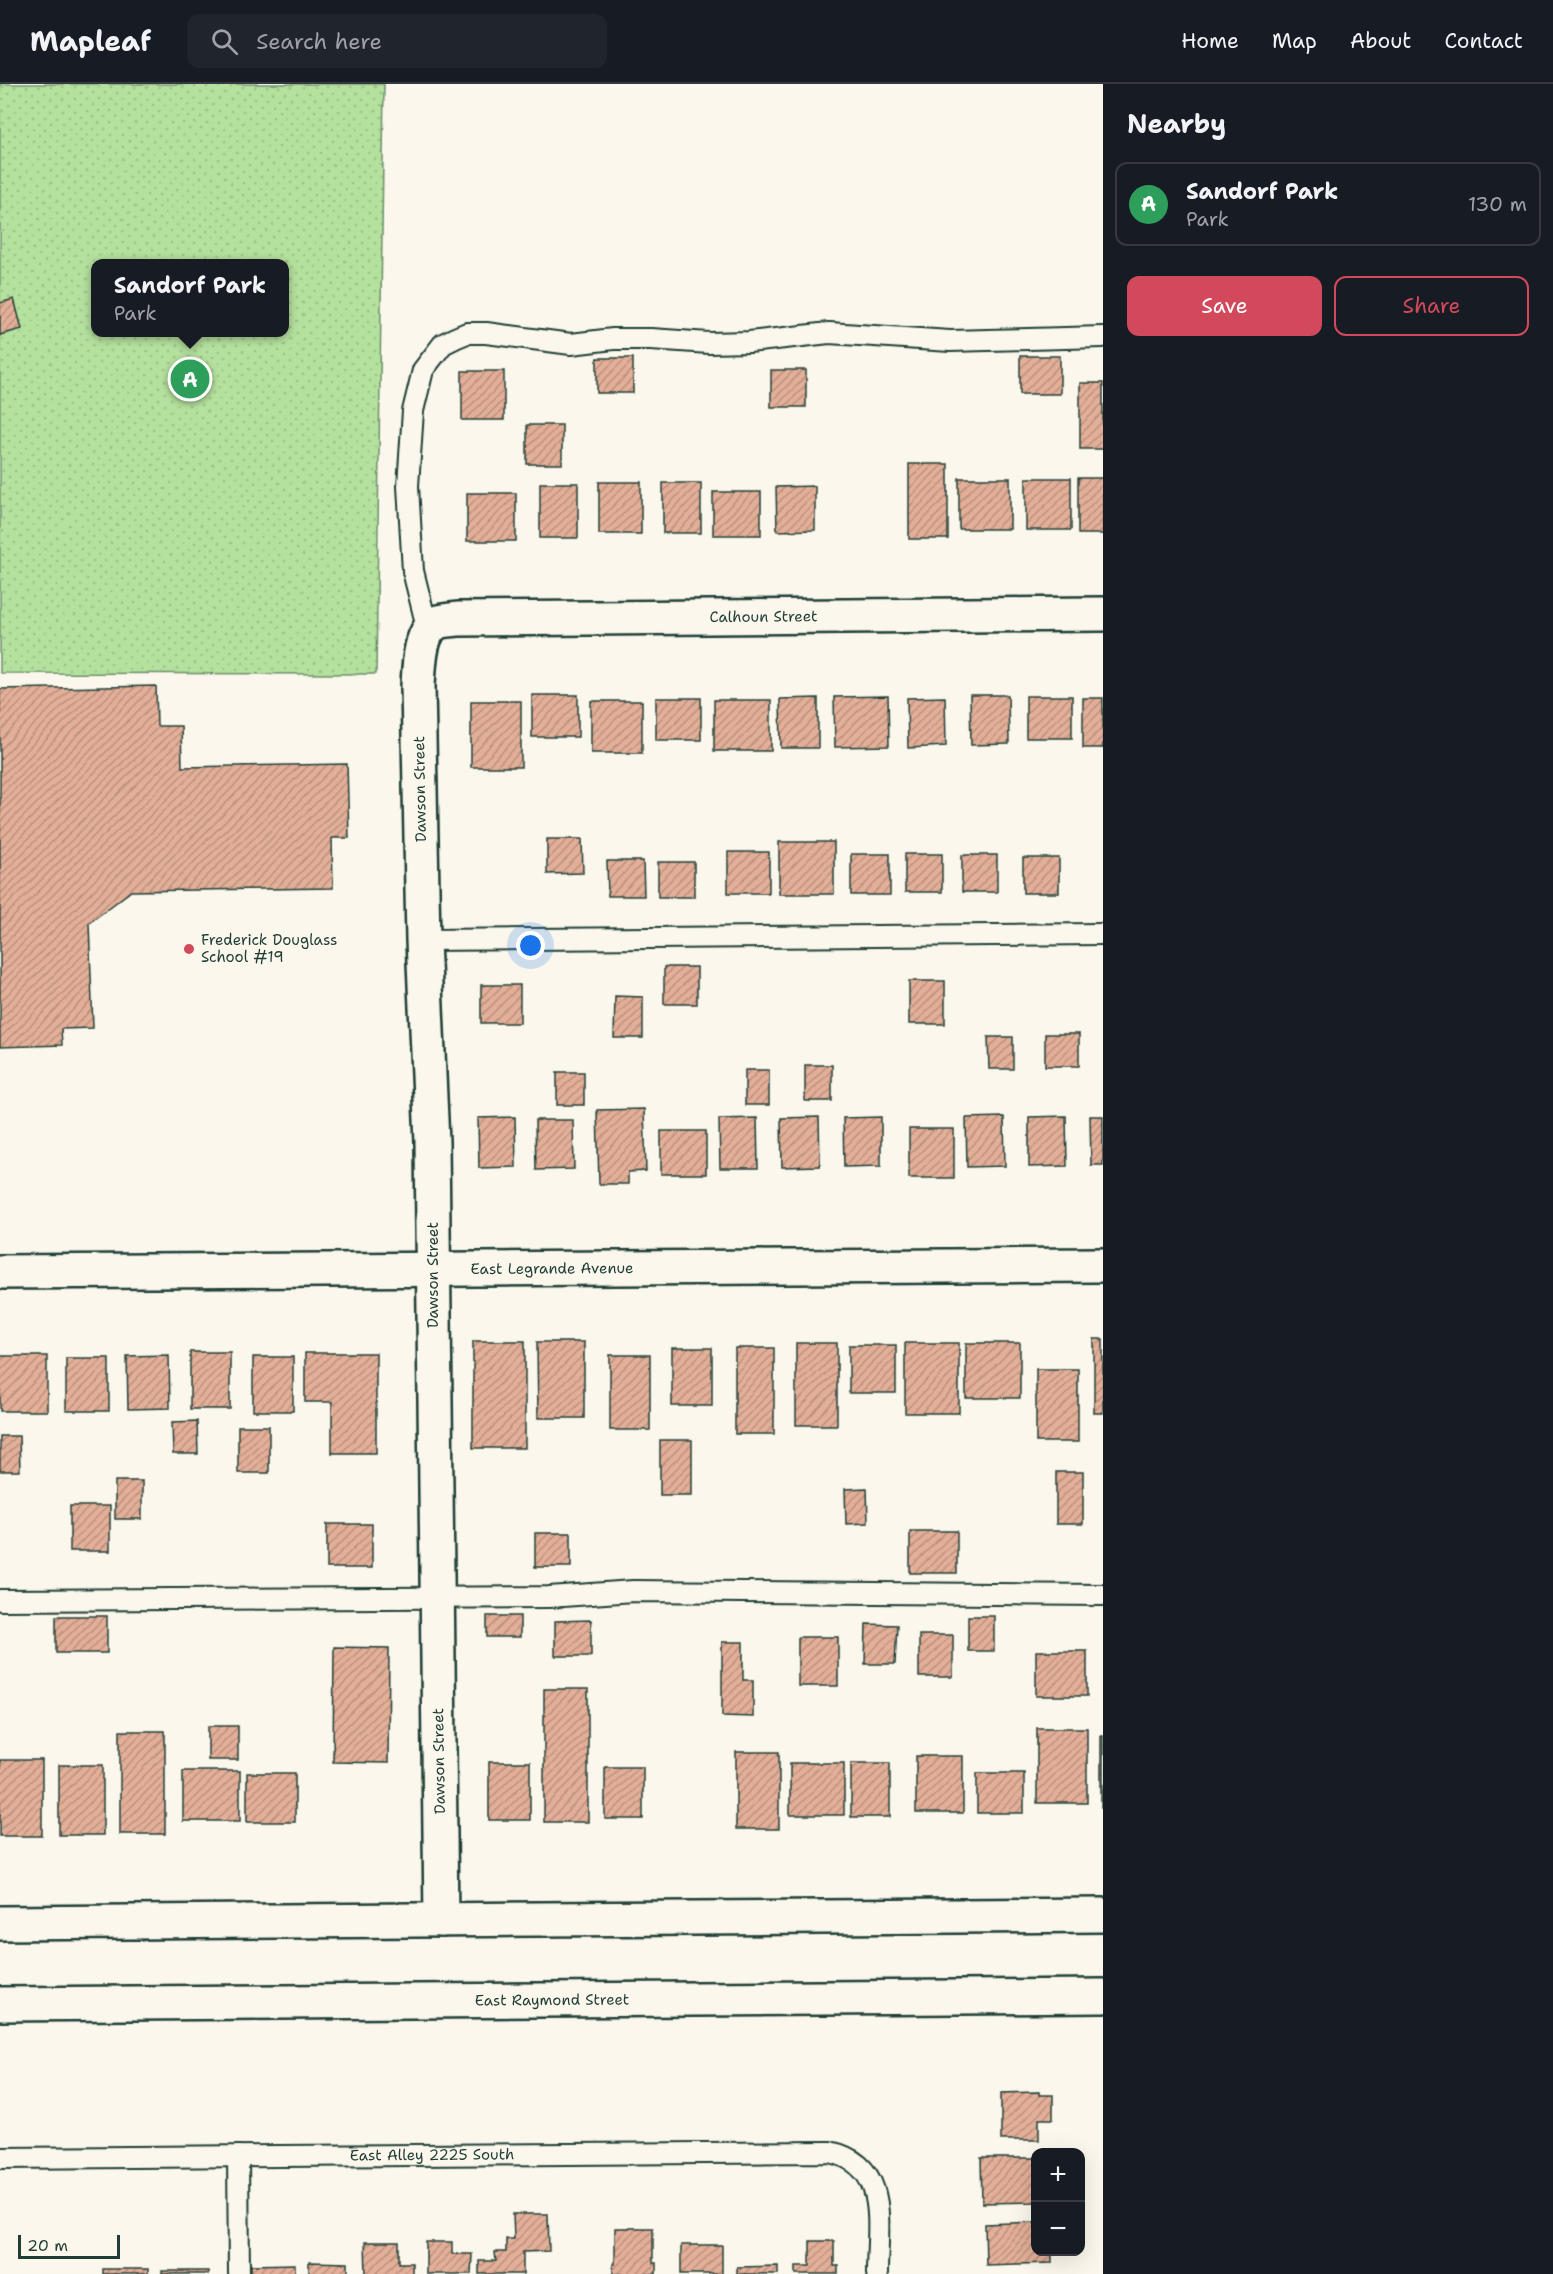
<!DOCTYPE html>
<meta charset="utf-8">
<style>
:root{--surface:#171b24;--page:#20242c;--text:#f1f3f6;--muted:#9ea1a6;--line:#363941;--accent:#d1495b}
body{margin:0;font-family:"Shantell Sans",sans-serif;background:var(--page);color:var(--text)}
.controls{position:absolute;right:18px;bottom:18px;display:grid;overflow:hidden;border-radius:12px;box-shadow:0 6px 24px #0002}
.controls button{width:54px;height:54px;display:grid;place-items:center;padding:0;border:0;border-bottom:2px solid var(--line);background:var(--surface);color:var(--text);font:30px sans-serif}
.scale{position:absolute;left:18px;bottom:15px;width:102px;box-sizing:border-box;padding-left:6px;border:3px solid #1f3d34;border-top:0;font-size:16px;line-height:21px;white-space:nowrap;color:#1f3d34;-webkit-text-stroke:4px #fbf7ec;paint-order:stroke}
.you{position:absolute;left:531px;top:862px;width:21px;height:21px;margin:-15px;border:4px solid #fff;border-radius:50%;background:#1a73e8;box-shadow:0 0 0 9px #1a73e833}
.badge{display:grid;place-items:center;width:39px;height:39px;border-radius:50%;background:var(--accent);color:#fff;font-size:20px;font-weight:700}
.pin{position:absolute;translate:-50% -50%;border:3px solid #fff;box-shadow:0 2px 6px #0006}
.popup{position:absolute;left:91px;top:175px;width:198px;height:78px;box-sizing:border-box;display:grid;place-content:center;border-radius:12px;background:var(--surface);filter:drop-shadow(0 2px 4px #0005);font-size:20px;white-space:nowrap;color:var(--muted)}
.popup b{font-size:22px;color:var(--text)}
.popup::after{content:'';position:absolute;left:50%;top:100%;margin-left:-12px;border:12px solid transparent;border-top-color:var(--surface)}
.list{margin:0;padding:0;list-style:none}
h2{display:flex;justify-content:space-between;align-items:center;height:78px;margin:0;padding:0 24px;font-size:26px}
h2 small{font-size:20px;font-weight:400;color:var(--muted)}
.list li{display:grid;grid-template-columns:39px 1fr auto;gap:18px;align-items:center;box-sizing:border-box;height:84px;margin:0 12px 12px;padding:0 12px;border:2px solid var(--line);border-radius:12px}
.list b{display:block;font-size:22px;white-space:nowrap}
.list p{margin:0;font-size:20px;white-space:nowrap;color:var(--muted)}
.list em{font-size:20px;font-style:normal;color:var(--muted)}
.actions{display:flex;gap:12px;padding:18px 24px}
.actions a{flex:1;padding:14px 0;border:2px solid var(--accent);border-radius:12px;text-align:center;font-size:21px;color:var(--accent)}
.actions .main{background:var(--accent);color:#fff}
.icon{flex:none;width:33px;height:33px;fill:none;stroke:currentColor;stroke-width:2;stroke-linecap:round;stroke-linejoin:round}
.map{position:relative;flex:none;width:1103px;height:2190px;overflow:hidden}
header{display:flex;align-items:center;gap:36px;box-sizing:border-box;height:84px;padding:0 30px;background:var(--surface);border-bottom:2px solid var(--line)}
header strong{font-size:28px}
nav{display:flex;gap:33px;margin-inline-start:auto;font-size:21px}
.search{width:420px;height:54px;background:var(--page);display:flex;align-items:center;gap:15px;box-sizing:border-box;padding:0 21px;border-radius:12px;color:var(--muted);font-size:22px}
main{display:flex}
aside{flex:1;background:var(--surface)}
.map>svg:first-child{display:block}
.park{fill:url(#park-dots);stroke:#6a8f69;stroke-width:1.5;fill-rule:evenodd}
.building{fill:url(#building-hatch);stroke:#1f3d34;stroke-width:1.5}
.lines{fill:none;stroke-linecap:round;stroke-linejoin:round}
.service-casing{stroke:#1f3d34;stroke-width:24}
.minor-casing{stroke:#1f3d34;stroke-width:38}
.primary-casing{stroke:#1f3d34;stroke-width:38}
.service{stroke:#fbf7ec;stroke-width:20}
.minor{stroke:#fbf7ec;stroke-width:33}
.primary{stroke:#fbf7ec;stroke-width:33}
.poi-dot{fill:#d1495b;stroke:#fbf7ec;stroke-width:2}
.labels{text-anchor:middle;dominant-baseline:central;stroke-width:4.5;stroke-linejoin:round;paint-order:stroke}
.street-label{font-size:15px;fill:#1f3d34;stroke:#fbf7ec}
.poi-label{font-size:15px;fill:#1f3d34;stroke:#fbf7ec;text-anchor:start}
</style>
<header>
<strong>Mapleaf</strong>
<div class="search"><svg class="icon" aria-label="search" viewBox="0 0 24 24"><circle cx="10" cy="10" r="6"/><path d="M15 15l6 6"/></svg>Search here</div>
<nav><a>Home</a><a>Map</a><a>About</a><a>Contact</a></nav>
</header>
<main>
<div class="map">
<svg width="1103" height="2190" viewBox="0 0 1103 2190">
<defs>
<pattern id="park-dots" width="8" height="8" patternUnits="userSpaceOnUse" patternTransform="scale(1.5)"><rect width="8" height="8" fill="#b5e19e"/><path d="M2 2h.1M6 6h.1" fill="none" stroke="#9bc289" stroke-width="1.8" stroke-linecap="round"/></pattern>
<pattern id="building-hatch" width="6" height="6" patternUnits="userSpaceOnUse" patternTransform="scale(1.5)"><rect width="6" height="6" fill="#e4af98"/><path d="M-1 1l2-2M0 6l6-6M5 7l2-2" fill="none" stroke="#b8907d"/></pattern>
</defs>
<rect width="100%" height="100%" fill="#fbf7ec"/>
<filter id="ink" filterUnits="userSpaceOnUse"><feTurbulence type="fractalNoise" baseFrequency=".0167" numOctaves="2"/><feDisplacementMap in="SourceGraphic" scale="12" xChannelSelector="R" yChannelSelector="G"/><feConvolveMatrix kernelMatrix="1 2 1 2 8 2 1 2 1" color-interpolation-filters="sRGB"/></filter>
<g filter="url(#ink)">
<path class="park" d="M0,0H384L376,590L0,589ZM96,180H284V248H96Z"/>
<path class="building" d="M14,215L22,245L0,251V219Z
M1020,272H1060V310H1020Z
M597,274H633V309H597Z
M771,286H806V323H771Z
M462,287H504V336H462Z
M1080,299H1103V365H1080Z
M527,341H562V380H527Z
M909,380H948V455H909Z
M959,394H1010V445H959Z
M1026,394H1071V446H1026Z
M1078,394H1103V450H1078Z
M599,398H641V450H599Z
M540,399H578V454H540Z
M663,399H701V449H663Z
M815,402V446L777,447L776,403Z
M713,408H761V451H713Z
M467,409H516V457H467Z
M156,602L157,642H181L182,683L347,680L349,754H332L333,804L131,807L89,839L93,944L61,945L62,961L0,963V605Z
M532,611H578V653H532Z
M970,611H1008L1009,660L971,661Z
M888,612L889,662L835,663L834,613Z
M1026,612H1072V654H1026Z
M945,613L946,662L908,664L907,614Z
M656,614H701V656H656Z
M818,614V664H781L780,615Z
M1083,614H1103V664H1083Z
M714,616H771V667H714Z
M471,617H521V683H471Z
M591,617H642V669H591Z
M547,755H582L583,789L547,790Z
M779,758H834V810H779Z
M728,768H769V809H728Z
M851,770H890V811H851Z
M905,770H942V808H905Z
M962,771H997V808H962Z
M1023,774H1059V809H1023Z
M607,777H643L644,812H608Z
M658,778H694V813H658Z
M664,883H697V920H664Z
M909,897H945V940H909Z
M481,901H520V939H481Z
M615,912L643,913V954H614Z
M1045,950H1079V982H1045Z
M988,953H1013V985H989Z
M805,981H832V1017H805Z
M745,986H769V1021H745Z
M557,988H584V1021H557Z
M644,1025L646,1087L628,1088V1100H599L597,1026Z
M1066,1032L1067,1082L1029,1083V1033Z
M1090,1032H1103V1081H1091Z
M515,1033L516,1083L479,1084L478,1034Z
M819,1033L820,1082L782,1083L781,1034Z
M881,1033V1082L844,1083L843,1034Z
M1004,1033L1005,1082L967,1083L966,1034Z
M757,1034L758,1084H720L719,1035Z
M535,1036H573L574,1085L536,1086Z
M909,1045H954V1094H909Z
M661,1047H706V1090H661Z
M1094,1255H1103V1329H1094Z
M473,1257H525V1364H473Z
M537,1258H584V1334H538Z
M796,1259H837V1341H796Z
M905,1259H959V1329H905Z
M966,1259H1020V1314H966Z
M849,1261H896V1309H849Z
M672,1264H712V1322H672Z
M735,1264H774V1350H735Z
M190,1268H230V1325H190Z
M305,1269H376V1369H332V1318H305Z
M169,1271L170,1324L128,1325L127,1272Z
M610,1271H650V1346H610Z
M0,1272H47V1327H0Z
M253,1273H293V1327H253Z
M66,1274H109V1327H66Z
M1036,1285H1078V1358H1036Z
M197,1337L198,1370H173L172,1338Z
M238,1342H269V1389H238Z
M0,1352H19L20,1387H0Z
M660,1356H692V1411H660Z
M1056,1388H1083V1440H1056Z
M115,1397H142V1435H115Z
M867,1404L868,1439L846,1440L845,1405Z
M70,1422H110V1467H70Z
M327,1440H372V1484H327Z
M910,1447H957V1489H910Z
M535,1449H571V1483H535Z
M56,1532H107V1569H56Z
M487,1532H520V1553H487Z
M968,1532H994V1567H968Z
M591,1536V1572H555V1537Z
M866,1540L897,1541L895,1580H865Z
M919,1551H953V1593H919Z
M798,1553H838V1602H798Z
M722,1558H743V1596H753V1633L722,1632Z
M334,1563L389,1564L388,1679L333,1678Z
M1036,1567H1087V1612H1036Z
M544,1605H588V1738H544Z
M208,1642H238V1676H208Z
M1037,1644H1087V1719H1037Z
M120,1647H165V1750H120Z
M1101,1651H1103V1724H1101Z
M736,1668H779V1745H736Z
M916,1672H963V1729H916Z
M0,1676H42V1752H0Z
M489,1678H530V1736H489Z
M790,1679H844V1731H790Z
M851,1679H890V1733H851Z
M59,1681H103V1751H59Z
M605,1683H643V1735H605Z
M183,1687H240V1737H183Z
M247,1689H295V1738H247Z
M977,1689H1024V1729H977Z
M1039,2008V2011H1053V2035H1039V2056H1001V2009Z
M981,2074H1036V2118L982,2119Z
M513,2130H548L549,2167L523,2168V2190H479V2177H496L495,2168H506V2155H514Z
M1036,2138V2168H1052V2179L986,2181L985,2140Z
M615,2144H653V2179H656V2190H613V2180H615Z
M810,2157H834V2182H838V2190H796V2182H810Z
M365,2158H399V2179H412V2190H366Z
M426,2158H452V2170H472L471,2190H426Z
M681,2161H722V2190H681Z
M309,2178L348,2179V2190H309Z
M295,2180V2190H251V2181Z
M778,2182V2190H737V2183Z
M103,2185H148V2190H103Z
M162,2187H208V2190H162Z"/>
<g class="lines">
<defs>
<g id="service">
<path d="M428,547L413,487L408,402L413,327L423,286L443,260L455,254L467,249H486L571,260L613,255H651L709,259L749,258L829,249L950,257L1103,253"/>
<path d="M423,856L1103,850"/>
<path d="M0,1516L549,1513L633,1507L1103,1511"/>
<path d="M238,2072L239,2190"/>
<path id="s1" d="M0,2074L830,2068C891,2081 877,2142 877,2190"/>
</g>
<g id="minor">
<path id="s2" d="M0,1188L1103,1181"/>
<path id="s3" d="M441,1836L432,1058L423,856L418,602C419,585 419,546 438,538C443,536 452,536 458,535L1103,530"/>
</g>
<g id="primary">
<path d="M0,1839L1103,1831"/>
<path id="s4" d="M0,1920L1103,1912"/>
</g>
</defs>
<use href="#service" class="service-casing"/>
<use href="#minor" class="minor-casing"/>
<use href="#primary" class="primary-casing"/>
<use href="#service" class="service"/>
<use href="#minor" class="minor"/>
<use href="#primary" class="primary"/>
</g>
</g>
<circle class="poi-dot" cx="189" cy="865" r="6"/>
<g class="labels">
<g class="street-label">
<text stroke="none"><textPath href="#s3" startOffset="1630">Calhoun Street</textPath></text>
<text transform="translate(420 705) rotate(-91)">Dawson Street</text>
<text stroke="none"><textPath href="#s2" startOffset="552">East Legrande Avenue</textPath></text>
<text transform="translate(433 1191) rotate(-90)">Dawson Street</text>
<text transform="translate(439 1677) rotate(-91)">Dawson Street</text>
<text stroke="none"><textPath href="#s4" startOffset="552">East Raymond Street</textPath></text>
<text stroke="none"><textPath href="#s1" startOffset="432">East Alley 2225 South</textPath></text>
</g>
<g class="poi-label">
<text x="201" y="856">Frederick Douglass<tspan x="201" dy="17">School #19</tspan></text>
</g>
</g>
</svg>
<div class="controls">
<button>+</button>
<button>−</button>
</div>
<div class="scale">20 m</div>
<div class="you"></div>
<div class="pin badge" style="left:190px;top:295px;background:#2e9e5b">A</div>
<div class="popup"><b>Sandorf Park</b>Park</div>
</div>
<aside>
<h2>Nearby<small></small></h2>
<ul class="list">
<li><span class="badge" style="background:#2e9e5b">A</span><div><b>Sandorf Park</b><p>Park</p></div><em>130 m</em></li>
</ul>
<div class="actions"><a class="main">Save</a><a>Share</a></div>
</aside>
</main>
